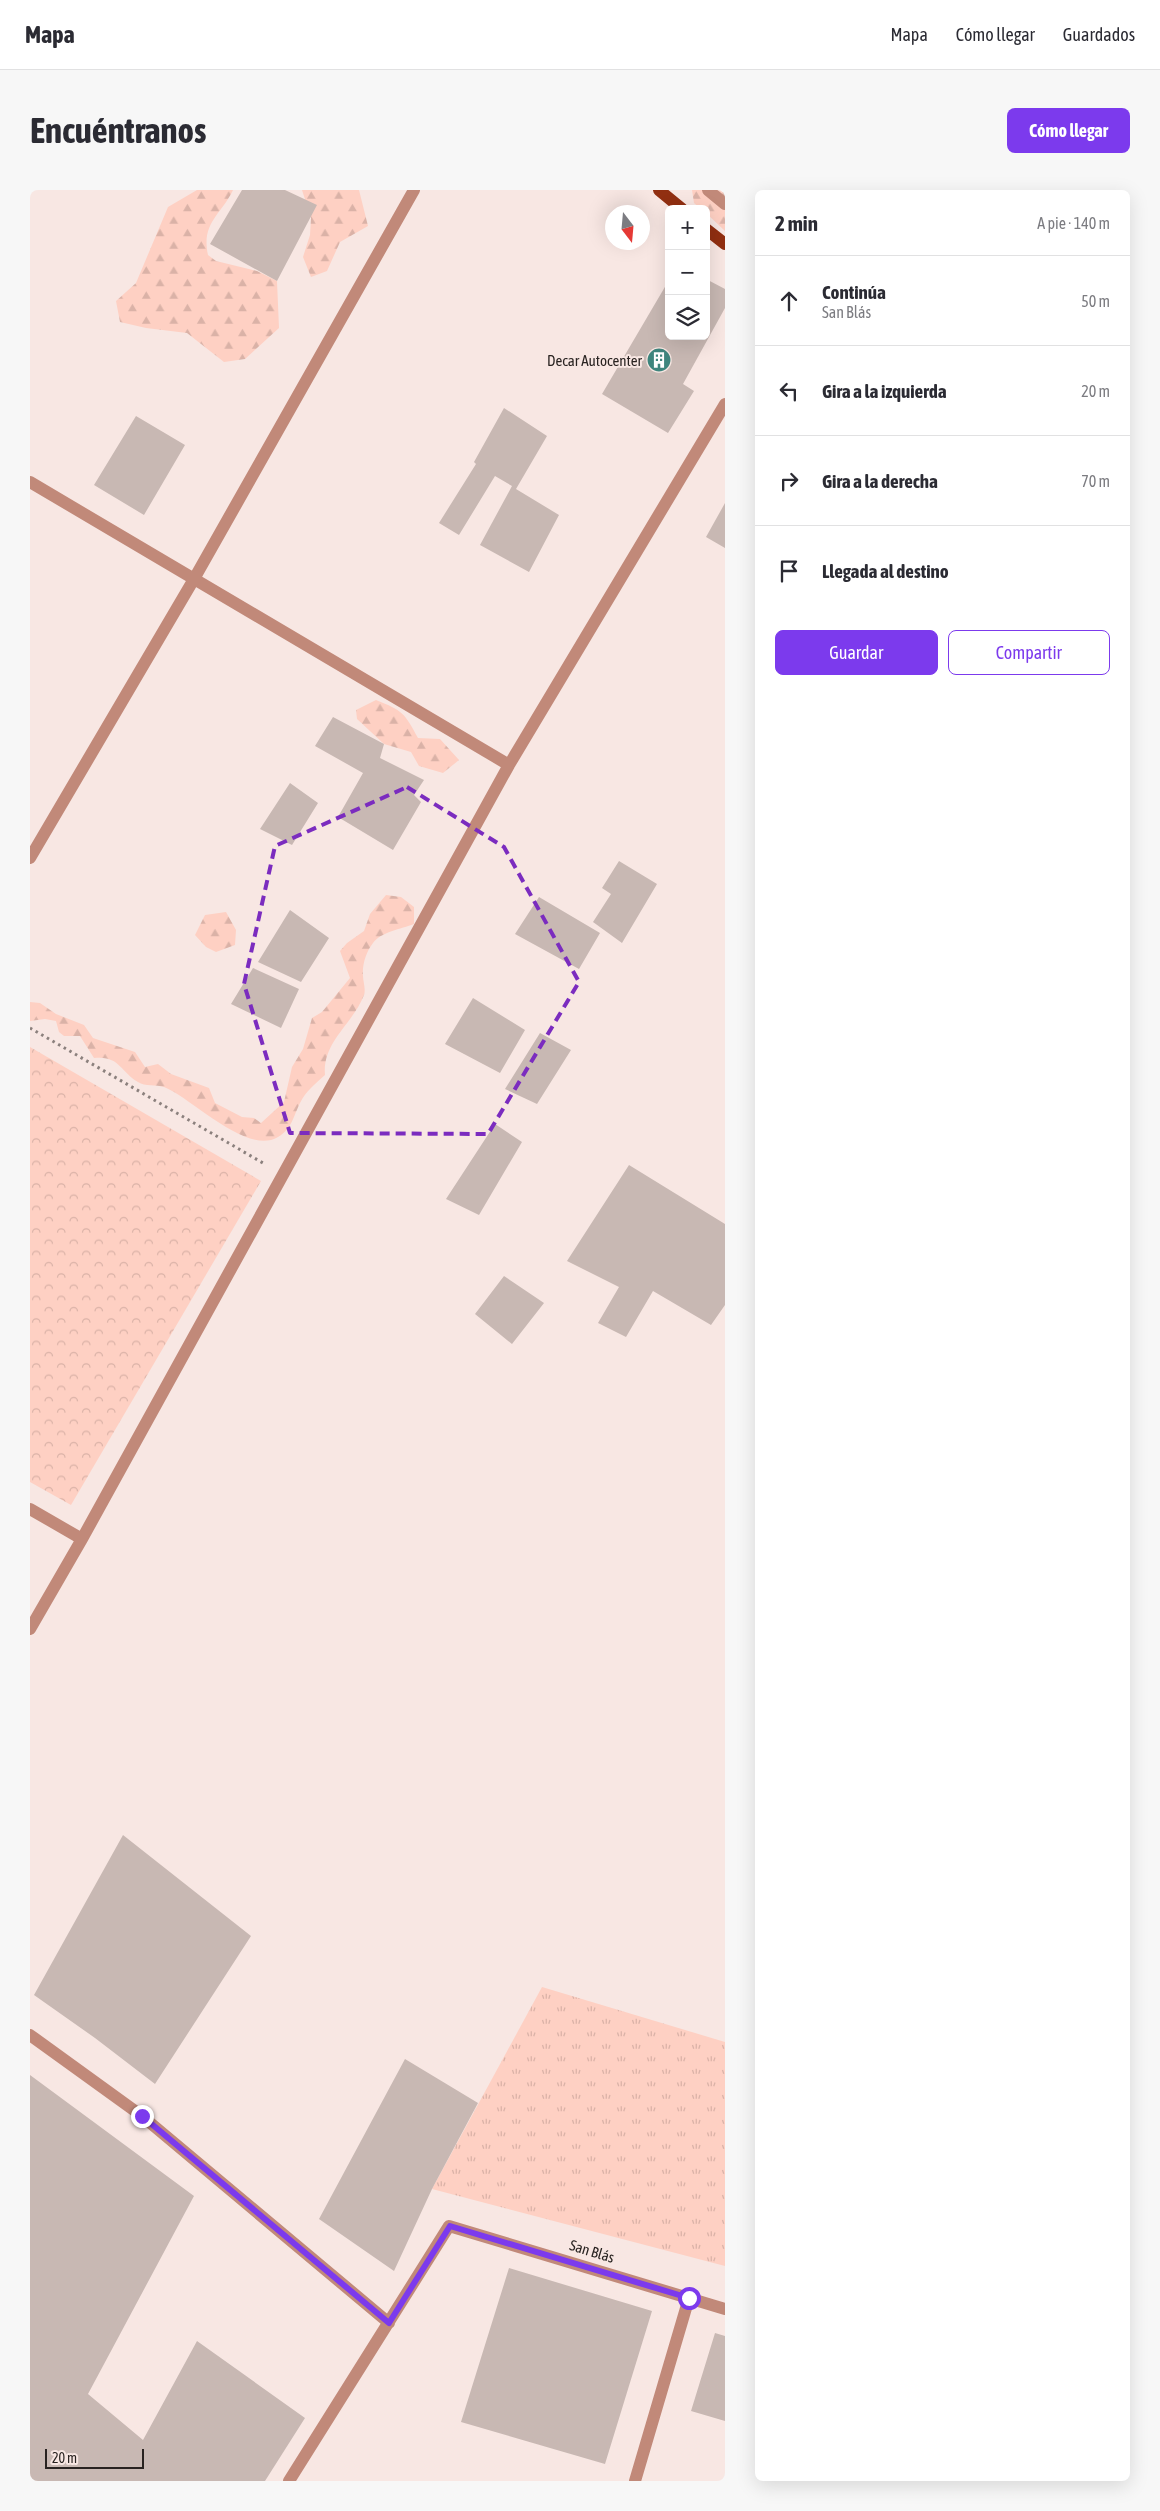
<!DOCTYPE html>
<html lang="es">
<meta charset="utf-8">
<style>
:root{--surface:#fff;--page:#f7f7f7;--text:#2b2b33;--muted:#7c7c81;--line:#e1e1e2;--accent:#7c3aed}
body{margin:0;font-family:"Asap Condensed",sans-serif;background:var(--page);color:var(--text)}
.controls{position:absolute;right:15px;top:15px;display:grid;overflow:hidden;border-radius:8px;box-shadow:0 5px 20px #0002}
.controls button{width:45px;height:45px;display:grid;place-items:center;padding:0;border:0;border-bottom:1px solid var(--line);background:var(--surface);color:var(--text);font:25px sans-serif}
.compass{position:absolute;left:575px;top:15px;width:45px;height:45px;border-radius:50%;background:var(--surface);box-shadow:0 5px 20px #0002;rotate:164deg}
.scale{position:absolute;left:15px;bottom:12px;width:99px;box-sizing:border-box;padding-left:5px;border:2px solid #292321;border-top:0;font-size:14px;line-height:18px;white-space:nowrap;color:#292321;-webkit-text-stroke:4px #f8e7e3;paint-order:stroke}
.stop{position:absolute;width:15px;height:15px;margin:-11px;border:4px solid #7c3aed;border-radius:50%;background:#fff}
.stop.end{background:#7c3aed;border-color:#fff;box-shadow:0 1px 5px #0008}
.list{margin:0;padding:0;list-style:none}
h2{display:flex;justify-content:space-between;align-items:center;height:65px;margin:0;padding:0 20px;font-size:21px}
h2 small{font-size:16px;font-weight:400;color:var(--muted)}
.list li{display:grid;grid-template-columns:32px 1fr auto;gap:15px;align-items:center;box-sizing:border-box;height:90px;padding:0 20px;border-top:1px solid var(--line)}
.list b{display:block;font-size:19px;white-space:nowrap}
.list p{margin:0;font-size:16px;white-space:nowrap;color:var(--muted)}
.list em{font-size:16px;font-style:normal;color:var(--muted)}
.actions{display:flex;gap:10px;padding:15px 20px}
.actions a{flex:1;padding:11px 0;border:1px solid var(--accent);border-radius:8px;text-align:center;font-size:18px;color:var(--accent)}
.actions .main{background:var(--accent);color:#fff}
.icon{flex:none;width:28px;height:28px;fill:none;stroke:currentColor;stroke-width:2;stroke-linecap:round;stroke-linejoin:round}
.map{position:relative;flex:none;width:695px;height:2291px;overflow:hidden;border-radius:8px}
header{display:flex;align-items:center;gap:30px;box-sizing:border-box;height:70px;padding:0 25px;background:var(--surface);border-bottom:1px solid var(--line)}
header strong{font-size:24px}
nav{display:flex;gap:28px;margin-inline-start:auto;font-size:18px}
.intro{display:flex;align-items:center;justify-content:space-between;box-sizing:border-box;height:120px;padding:0 30px}
h1{margin:0;font-size:35px}
.button{padding:12px 22px;border-radius:8px;background:var(--accent);color:#fff;font-size:18px;font-weight:700}
main{display:flex;gap:30px;padding:0 30px}
aside{flex:1;background:var(--surface);border-radius:8px;box-shadow:0 5px 20px #0002}
.map>svg:first-child{display:block}
.grass{fill:url(#grass-tufts)}
.forest{fill:url(#forest-firs)}
.park{fill:url(#park-crowns)}
.building{fill:#c8b8b3}
.lines{fill:none;stroke-linecap:round;stroke-linejoin:round}
.path{stroke:#8b807d;stroke-width:3;stroke-dasharray:2.5 4;stroke-linecap:butt}
.pedestrian{stroke:#c18979;stroke-width:12}
.minor{stroke:#c18979;stroke-width:12}
.primary{stroke:#912f11;stroke-width:12}
.route{stroke:#7c3aed;stroke-width:6}
.marked{fill:none;stroke:#7b2cbf;stroke-width:4;stroke-dasharray:10 6;stroke-linejoin:round}
.labels{text-anchor:middle;dominant-baseline:central;stroke-width:4;stroke-linejoin:round;paint-order:stroke}
.poi-label{font-size:15px;fill:#292321;stroke:#f8e7e3;text-anchor:end}
.street-label{font-size:15px;fill:#292321;stroke:#f8e7e3}
</style>
<header>
<strong>Mapa</strong>
<nav><a>Mapa</a><a>Cómo llegar</a><a>Guardados</a></nav>
</header>
<div class="intro"><h1>Encuéntranos</h1><a class="button">Cómo llegar</a></div>
<main>
<div class="map">
<svg width="695" height="2291" viewBox="0 0 695 2291">
<defs>
<pattern id="grass-tufts" width="24" height="20" patternUnits="userSpaceOnUse" patternTransform="scale(1.25)"><rect width="24" height="20" fill="#fed0c3"/><path d="M3 7l-1-3M5 7V3M7 7l1-3M15 17l-1-3M17 17v-4M19 17l1-3" fill="none" stroke="#dab2a7"/></pattern>
<pattern id="forest-firs" width="22" height="20" patternUnits="userSpaceOnUse" patternTransform="scale(1.25)"><rect width="22" height="20" fill="#fed0c3"/><path d="M5 1l3.5 6h-7zM16 11l3.5 6h-7z" fill="#dab2a7"/></pattern>
<pattern id="park-crowns" width="20" height="18" patternUnits="userSpaceOnUse" patternTransform="scale(1.25)"><rect width="20" height="18" fill="#fed0c3"/><path d="M2 6a3 3 0 1 1 6 0M12 15a3 3 0 1 1 6 0" fill="none" stroke="#dab2a7"/></pattern>
</defs>
<rect width="100%" height="100%" fill="#f8e7e3"/>
<path class="grass" d="M512,1797L695,1852V2076L402,1999Z"/>
<path class="forest" d="M167,0H203C191,25 171,33 178,65L186,71L227,81L247,91L249,138L215,169L194,172L157,143L116,138L90,132L86,111L106,93L138,17Z
M272,0H329L338,36L310,52L297,81L281,87L273,67L280,45L281,28Z
M662,0H695V41L676,23V19H671L664,13Z
M346,510C373,521 374,522 388,548L410,549L429,570L413,583L389,576L381,562L354,554L327,529L326,520Z
M356,705L371,707L384,717V734C371,739 351,742 343,753C336,762 332,775 333,786C333,791 336,799 334,805C323,834 292,852 295,885C285,894 276,901 270,913C263,927 262,939 248,947C217,966 162,908 134,897C126,894 115,897 108,892C90,881 89,865 64,868L50,846H34L29,842L26,831L15,829L0,831V812L10,813L26,824L54,835L63,848L105,862L115,877L128,874L141,884L179,898L185,913L212,927L224,928L231,933L254,912L262,877L273,859L282,828L292,822L320,788L310,761L317,753L334,741L340,724Z
M196,722L206,740L205,755L186,762L176,757L165,745L175,725Z"/>
<path class="park" d="M0,857L231,991L41,1315L0,1292Z"/>
<path class="building" d="M212,0H255L287,15L247,91L180,54Z
M676,89L695,99V118L653,194L664,201L638,243L572,204L639,90V146H676Z
M474,218L517,246L486,299L529,325L499,382L450,355L482,296L465,286L429,345L409,333L446,274L444,272Z
M106,226L155,255L114,325L64,295Z
M695,313V358L676,347Z
M303,527L354,554L350,568L394,590L384,605L391,612L363,660L308,627L333,583L285,556Z
M260,593L288,613L262,655L230,639Z
M589,671L627,694L592,753L563,732L581,704L572,698Z
M509,707L570,743L549,779L485,744Z
M260,720L299,748L271,792L228,772Z
M223,778L269,799L251,838L201,814Z
M443,808L495,840L470,883L415,854Z
M510,843L541,860L507,914L475,899Z
M465,934L492,952L449,1025L416,1009Z
M599,975L695,1034V1115L681,1135L623,1101L596,1147L568,1133L589,1097L537,1071Z
M474,1086L514,1113L482,1154L445,1124Z
M93,1645L221,1746L125,1894L65,1848L4,1805Z
M375,1869L448,1913L402,1999L364,2081L289,2029Z
M0,1885L164,2006L58,2204L113,2250L167,2151L275,2228L235,2291H0Z
M479,2078L622,2121L575,2274L431,2232Z
M685,2143L695,2146V2231L661,2221Z"/>
<g class="lines">
<path class="path" d="M0,838L233,973"/>
<path class="pedestrian" d="M678,0L695,14"/>
<path class="minor" d="M0,292L479,575
M0,668L164,389L384,0
M0,1319L52,1349
M0,1439L52,1349L479,575L695,214
M0,1845L112,1926L359,2133
M259,2291L419,2036L695,2119
M605,2291L659,2108"/>
<path class="primary" d="M629,0L652,19
M676,39L695,54"/>
</g>
<g class="lines">
<path class="route" d="M112,1926L359,2133L420,2036L659,2108"/>
</g>
<path class="marked" d="M377,597L474,657L549,792L458,944L260,943L214,794L245,656Z"/>
<defs>
<symbol id="building-disc" viewBox="-11 -11 22 22"><circle r="9.5" fill="#3e857d" stroke="#f8e7e3"/><path d="M-4-6H4V6H1V3H-1V6H-4ZM-2.5-4.3h1.7v1.8h-1.7ZM.8-4.3h1.7v1.8H.8ZM-2.5-1h1.7V.8h-1.7ZM.8-1h1.7V.8H.8Z" fill="#fff"/></symbol>
</defs>
<g fill-rule="evenodd">
<use href="#building-disc" x="615" y="156" width="28" height="28"/>
</g>
<g class="labels">
<g class="poi-label">
<text x="612" y="170">Decar Autocenter</text>
</g>
<g class="street-label">
<text transform="translate(562 2061) rotate(17)">San Blás</text>
</g>
</g>
</svg>
<div class="controls">
<button>+</button>
<button>−</button>
<button><svg class="icon" aria-label="layers" viewBox="0 0 24 24"><path d="M12 4l9 5-9 5-9-5zM3 14l9 5 9-5"/></svg></button>
</div>
<svg class="compass" viewBox="-18 -18 36 36"><path d="M0-13l5 13h-10z" fill="#e53935"/><path d="M0 13l5-13h-10z" fill="#7c7c81"/></svg>
<div class="scale">20 m</div>
<div class="stop" style="left:659px;top:2108px"></div>
<div class="stop end" style="left:112px;top:1926px"></div>
</div>
<aside>
<h2>2 min<small>A pie · 140 m</small></h2>
<ul class="list">
<li><svg class="icon" aria-label="ahead" viewBox="0 0 24 24"><path d="M12 20V5M6 11l6-6 6 6"/></svg><div><b>Continúa</b><p>San Blás</p></div><em>50 m</em></li>
<li><svg class="icon" aria-label="left" viewBox="0 0 24 24"><path d="M17 20v-9H6M10 6l-5 5 5 5"/></svg><div><b>Gira a la izquierda</b></div><em>20 m</em></li>
<li><svg class="icon" aria-label="right" viewBox="0 0 24 24"><path d="M7 20v-9h11M14 6l5 5-5 5"/></svg><div><b>Gira a la derecha</b></div><em>70 m</em></li>
<li><svg class="icon" aria-label="arrive" viewBox="0 0 24 24"><path d="M6 21V4h12l-3 4 3 4H6"/></svg><div><b>Llegada al destino</b></div></li>
</ul>
<div class="actions"><a class="main">Guardar</a><a>Compartir</a></div>
</aside>
</main>
